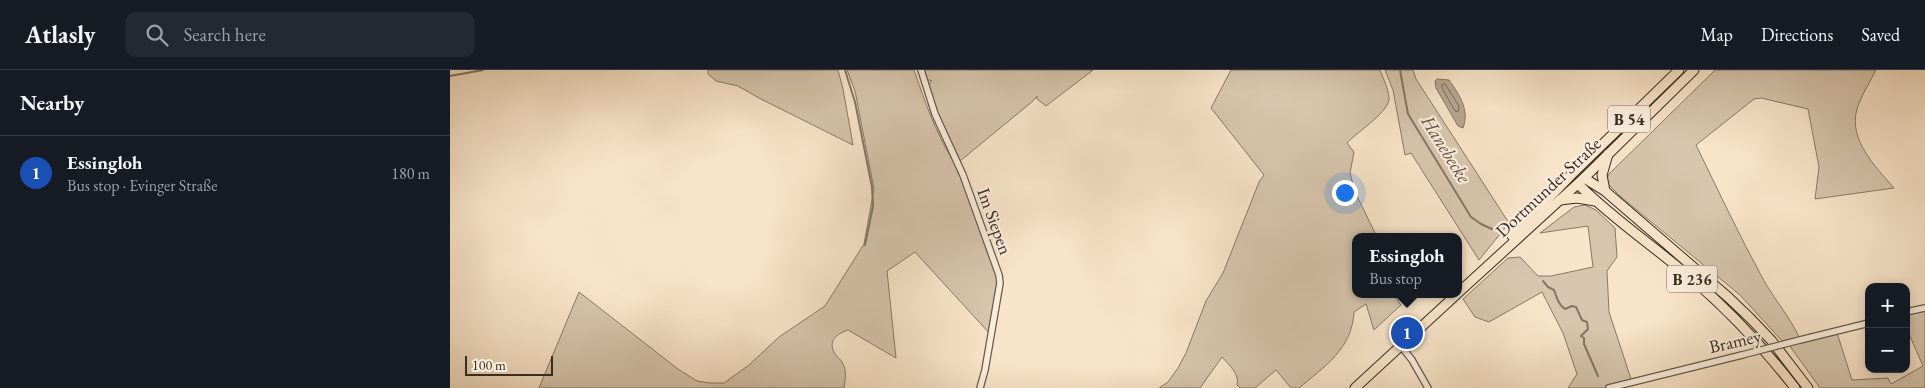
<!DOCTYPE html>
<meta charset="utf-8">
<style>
:root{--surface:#171b24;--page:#242831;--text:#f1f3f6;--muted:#9ea1a6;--line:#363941;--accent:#0f766e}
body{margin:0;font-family:"EB Garamond",serif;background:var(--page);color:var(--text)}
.controls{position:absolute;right:15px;bottom:15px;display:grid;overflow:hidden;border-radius:10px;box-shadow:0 2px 12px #0003}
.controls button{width:45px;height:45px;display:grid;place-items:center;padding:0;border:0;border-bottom:1px solid var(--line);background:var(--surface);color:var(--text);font:25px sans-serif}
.scale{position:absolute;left:15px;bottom:12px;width:88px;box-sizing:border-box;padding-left:5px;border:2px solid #382d23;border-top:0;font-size:14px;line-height:18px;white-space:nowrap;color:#382d23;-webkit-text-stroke:4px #faeddc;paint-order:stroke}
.you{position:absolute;left:894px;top:122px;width:18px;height:18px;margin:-12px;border:4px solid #fff;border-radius:50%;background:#1a73e8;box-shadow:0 0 0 8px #1a73e833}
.badge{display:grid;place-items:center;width:32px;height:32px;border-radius:50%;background:var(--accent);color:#fff;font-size:16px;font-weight:700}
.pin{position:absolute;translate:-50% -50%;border:2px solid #fff;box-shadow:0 1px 5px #0006}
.popup{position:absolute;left:902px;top:163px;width:110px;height:65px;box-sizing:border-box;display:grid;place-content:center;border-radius:10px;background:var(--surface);filter:drop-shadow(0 1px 4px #0005);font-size:16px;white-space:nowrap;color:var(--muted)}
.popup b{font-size:19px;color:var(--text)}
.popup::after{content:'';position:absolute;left:50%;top:100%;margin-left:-10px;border:10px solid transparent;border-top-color:var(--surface)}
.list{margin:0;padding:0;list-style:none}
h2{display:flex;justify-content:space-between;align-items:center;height:65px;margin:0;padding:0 20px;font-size:21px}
h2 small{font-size:16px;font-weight:400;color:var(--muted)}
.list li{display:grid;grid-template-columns:32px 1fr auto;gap:15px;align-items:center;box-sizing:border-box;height:75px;padding:0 20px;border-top:1px solid var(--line)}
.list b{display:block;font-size:19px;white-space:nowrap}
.list p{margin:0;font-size:16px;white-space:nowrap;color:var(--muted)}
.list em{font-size:16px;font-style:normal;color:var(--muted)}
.icon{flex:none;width:28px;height:28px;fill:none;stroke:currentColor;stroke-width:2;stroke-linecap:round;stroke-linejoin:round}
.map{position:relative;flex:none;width:1475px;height:318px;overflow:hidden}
header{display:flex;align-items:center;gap:30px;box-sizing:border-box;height:70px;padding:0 25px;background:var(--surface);border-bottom:1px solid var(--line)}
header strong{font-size:24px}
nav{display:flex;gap:28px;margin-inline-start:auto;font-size:18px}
.search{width:350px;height:45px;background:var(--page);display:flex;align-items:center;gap:12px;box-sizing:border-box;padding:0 18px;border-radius:10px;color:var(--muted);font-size:19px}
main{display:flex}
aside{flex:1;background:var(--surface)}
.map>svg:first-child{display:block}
.green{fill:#d7c5ad;stroke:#887968}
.water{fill:#b7a691;stroke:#847665}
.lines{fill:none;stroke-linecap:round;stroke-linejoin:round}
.shore{stroke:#786a5a;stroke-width:1}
.stream{stroke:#847665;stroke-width:2}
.minor-casing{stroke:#685b4c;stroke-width:8}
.primary-casing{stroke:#382d23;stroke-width:11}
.trunk-casing{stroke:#382d23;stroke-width:11}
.minor{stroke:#faeddc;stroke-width:5.5}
.primary{stroke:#f8e4c9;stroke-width:9}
.trunk{stroke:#f8e4c9;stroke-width:9}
.minor-bridge-casing{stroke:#685b4c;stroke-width:8;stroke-linecap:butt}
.minor-bridge{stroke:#faeddc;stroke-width:5.5}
.labels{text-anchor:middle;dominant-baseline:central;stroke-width:4.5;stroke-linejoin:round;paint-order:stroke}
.shield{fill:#faeddc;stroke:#72675a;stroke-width:1}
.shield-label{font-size:16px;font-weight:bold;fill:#382d23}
.street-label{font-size:18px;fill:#382d23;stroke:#faeddc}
.water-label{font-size:19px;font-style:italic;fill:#5e5144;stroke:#faeddc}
</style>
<header>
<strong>Atlasly</strong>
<div class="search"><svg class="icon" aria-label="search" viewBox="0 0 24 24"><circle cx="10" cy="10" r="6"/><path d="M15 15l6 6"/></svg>Search here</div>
<nav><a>Map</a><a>Directions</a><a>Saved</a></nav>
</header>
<main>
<aside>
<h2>Nearby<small></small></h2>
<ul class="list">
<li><span class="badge" style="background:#1a4fb4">1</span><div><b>Essingloh</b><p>Bus stop · Evinger Straße</p></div><em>180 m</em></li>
</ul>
</aside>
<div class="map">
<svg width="1475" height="318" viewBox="0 0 1475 318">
<rect width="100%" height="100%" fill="#f8e4c9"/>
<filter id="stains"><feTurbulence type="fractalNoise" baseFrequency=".004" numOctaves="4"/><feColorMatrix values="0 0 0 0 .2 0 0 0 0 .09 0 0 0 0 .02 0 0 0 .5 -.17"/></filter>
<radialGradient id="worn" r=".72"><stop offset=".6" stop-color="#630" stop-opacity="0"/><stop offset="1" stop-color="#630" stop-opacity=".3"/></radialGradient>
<path class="green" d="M258,0H388L393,19L403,75L309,28L288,16L266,11L258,4Z
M397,0H464C475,32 487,67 506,95L547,204L549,216L541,265L465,182L437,201L446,288L398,260C389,263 379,269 383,280C385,286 391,289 393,294C397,301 395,310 394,318H89L129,222L228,299L247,311L260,313H274L299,295L329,267L375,236L414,174L424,119L405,21Z
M474,0H643L596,36L587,29V26L583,31L510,91L508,90L486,41L477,15L482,11L476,9Z
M781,0H930C933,8 938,18 939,27C941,41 908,61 897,73L904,82L900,103L905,122L927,167H906V224H943L951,235L924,260L916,234L904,242C902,279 875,296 849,318H841L826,300L805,318H790L787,315C790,304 779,295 772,287L750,318H709L718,312L728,298L736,283L756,231L773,203L809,112L814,105L761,38Z
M935,0H963L966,9L1059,153L1029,190L961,83L955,85L943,20Z
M1265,0H1426C1420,12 1411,26 1407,39C1398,70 1426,97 1444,118L1365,129L1369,97L1358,39L1311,28L1304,29L1246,75C1268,120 1289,165 1313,209C1324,229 1340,247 1349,267L1332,271L1290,225L1171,127L1157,113L1158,105Z
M1135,135L1146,140L1165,158L1167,187L1157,201L1159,242L1182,312L1159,318H1118L1127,304L1113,263L1092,222L1039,252L1025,247L1013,229L1058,188L1070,187L1088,206H1101L1143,197L1138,156L1090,163L1124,137Z
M1475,238V318H1370L1339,275L1387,263L1402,310L1438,308L1441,314L1473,296L1456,257V242Z"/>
<path class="water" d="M987,9L999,10C1009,24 1020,40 1013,58L1008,56L986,18L985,11Z"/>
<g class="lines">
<path class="shore" d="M995,14L1009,36L1008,42L1005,41L992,18V15Z"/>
<path class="stream" d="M395,0L405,32L422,117L423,136L415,175
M950,0L958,44L1021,147L1031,154L1042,159
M0,6L33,0
M1093,211L1098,217L1104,220C1107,228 1108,234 1115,239L1122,236L1126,237L1132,250L1137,252L1138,259L1131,266L1134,268V274L1148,306"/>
<defs>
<path id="minor" d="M471,0L485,44L513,105L549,205L550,213L535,300L530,318
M1456,242L1475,238
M1350,270L1419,253
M951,276L962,290L978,318
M1159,318L1292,285"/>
<path id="primary" d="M1062,166L1121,105L1229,0
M1008,223L1134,108L1244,0
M905,318L1007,224"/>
<path id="trunk" d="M1134,108L1155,121L1278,227L1301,249L1321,270L1358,318
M1128,114C1163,149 1205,177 1242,209C1281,242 1314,278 1345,318
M1155,121L1152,105L1158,84
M1110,130L1127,128L1145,131"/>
</defs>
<use href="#minor" class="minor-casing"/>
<use href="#primary" class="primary-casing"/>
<use href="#trunk" class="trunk-casing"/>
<use href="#minor" class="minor"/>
<use href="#primary" class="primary"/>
<use href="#trunk" class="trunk"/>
<defs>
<path id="minor-bridge" d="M1292,285L1350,270"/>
</defs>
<use href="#minor-bridge" class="minor-bridge-casing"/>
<use href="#minor-bridge" class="minor-bridge"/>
</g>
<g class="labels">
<g class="shield">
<rect x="1158" y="35.5" width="42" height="27" rx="4"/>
<rect x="1217" y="195.5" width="50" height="27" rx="4"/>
</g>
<g class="shield-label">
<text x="1179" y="49">B 54</text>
<text x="1242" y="209">B 236</text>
</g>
<g class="street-label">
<text transform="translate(1098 117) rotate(-43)">Dortmunder Straße</text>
<text transform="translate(545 151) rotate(70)">Im Siepen</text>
<text transform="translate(1285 271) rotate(-13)">Bramey</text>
</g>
<g class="water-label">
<text transform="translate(996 79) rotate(58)">Hanebecke</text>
</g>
</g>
<rect width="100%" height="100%" filter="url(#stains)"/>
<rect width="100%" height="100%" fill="url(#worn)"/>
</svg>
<div class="controls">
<button>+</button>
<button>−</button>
</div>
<div class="scale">100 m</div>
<div class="you"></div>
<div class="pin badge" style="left:957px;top:263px;background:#1a4fb4">1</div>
<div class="popup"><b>Essingloh</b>Bus stop</div>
</div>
</main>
